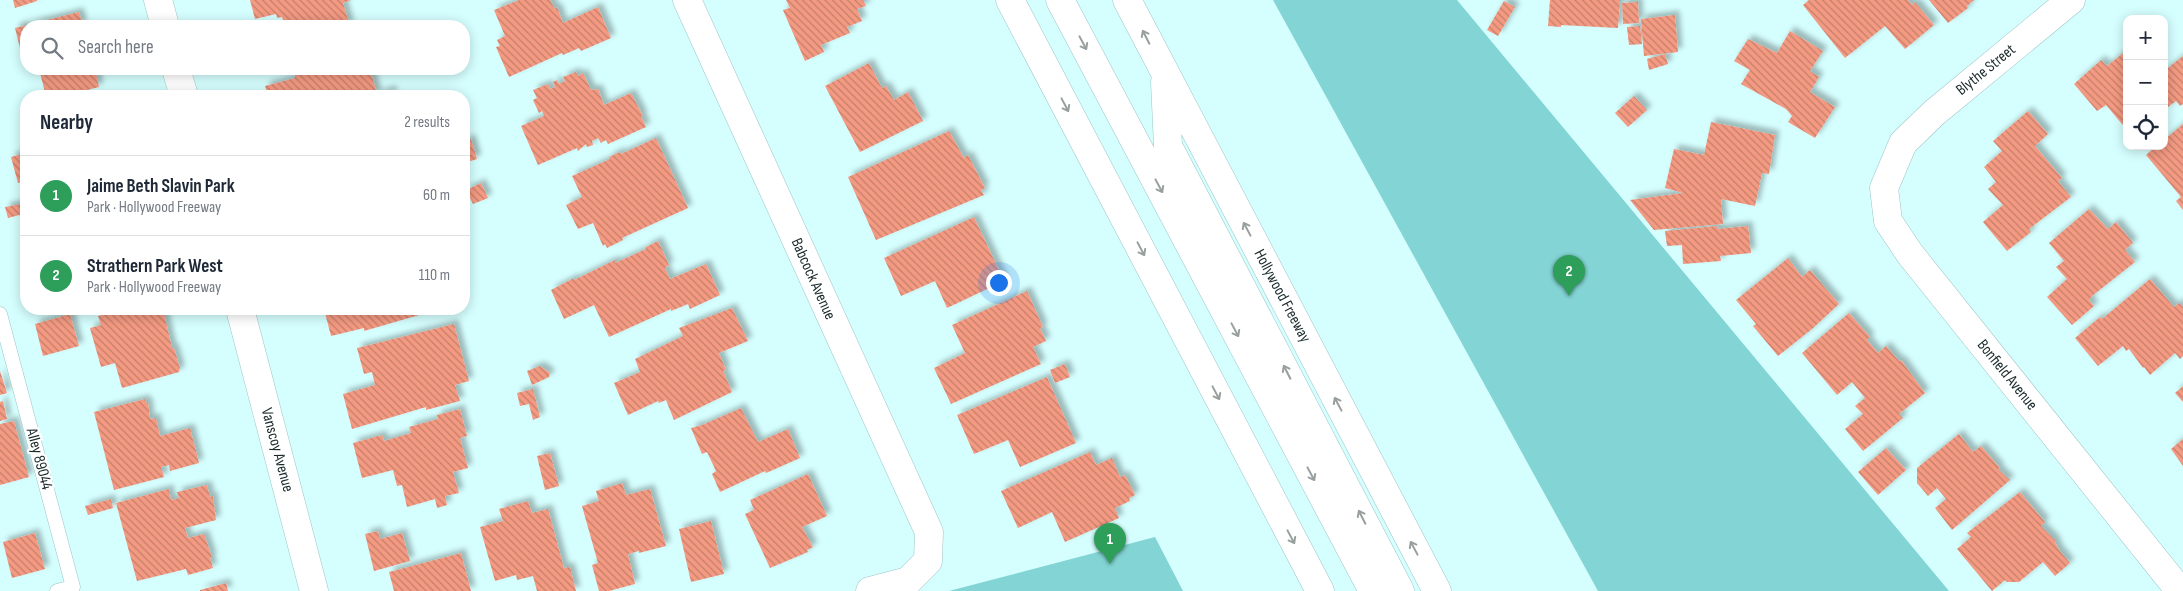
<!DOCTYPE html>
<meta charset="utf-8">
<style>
:root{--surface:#fff;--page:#f2f2f3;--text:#1f2937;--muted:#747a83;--line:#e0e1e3;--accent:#bf360b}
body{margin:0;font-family:"Sofia Sans Condensed",sans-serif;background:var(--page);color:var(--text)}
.controls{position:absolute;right:15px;top:15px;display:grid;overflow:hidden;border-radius:10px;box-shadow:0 2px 12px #0003}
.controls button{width:45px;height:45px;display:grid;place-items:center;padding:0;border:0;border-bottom:1px solid var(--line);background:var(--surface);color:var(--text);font:25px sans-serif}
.you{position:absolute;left:998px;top:282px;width:18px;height:18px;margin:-12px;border:4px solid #fff;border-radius:50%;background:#1a73e8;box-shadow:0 0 0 8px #1a73e833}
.badge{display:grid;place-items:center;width:32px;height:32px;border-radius:50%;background:var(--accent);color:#fff;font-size:16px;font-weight:700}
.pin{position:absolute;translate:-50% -41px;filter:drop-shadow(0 1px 2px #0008)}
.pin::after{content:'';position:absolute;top:26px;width:18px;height:15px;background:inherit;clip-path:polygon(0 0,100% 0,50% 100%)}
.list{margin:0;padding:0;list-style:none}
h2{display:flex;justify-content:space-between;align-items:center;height:65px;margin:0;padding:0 20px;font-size:21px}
h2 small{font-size:16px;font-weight:400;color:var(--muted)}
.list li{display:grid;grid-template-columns:32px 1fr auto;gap:15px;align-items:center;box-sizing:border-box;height:80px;padding:0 20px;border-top:1px solid var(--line)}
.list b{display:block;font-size:19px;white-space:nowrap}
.list p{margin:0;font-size:16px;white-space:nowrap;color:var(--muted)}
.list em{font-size:16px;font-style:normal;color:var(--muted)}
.icon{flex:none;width:28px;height:28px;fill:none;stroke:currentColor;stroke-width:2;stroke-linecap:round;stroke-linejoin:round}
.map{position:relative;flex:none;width:2183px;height:591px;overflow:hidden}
.search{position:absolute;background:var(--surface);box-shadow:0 2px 12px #0003;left:20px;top:20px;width:450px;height:55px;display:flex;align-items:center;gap:12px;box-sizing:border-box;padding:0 18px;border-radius:20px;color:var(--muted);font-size:19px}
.panel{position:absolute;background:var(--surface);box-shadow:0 2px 12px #0003;left:20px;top:90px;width:450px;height:225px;border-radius:20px}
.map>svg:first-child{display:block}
.green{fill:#83d4d4}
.building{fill:url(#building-back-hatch);filter:url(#shadow)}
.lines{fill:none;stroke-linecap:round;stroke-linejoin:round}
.service-casing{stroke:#9dc5c5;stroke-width:15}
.minor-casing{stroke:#9dc5c5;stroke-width:29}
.motorway-casing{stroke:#9dc5c5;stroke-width:29}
.service{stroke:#fff;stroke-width:14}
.minor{stroke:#fff;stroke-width:28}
.motorway{stroke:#fff;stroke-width:28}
.oneway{stroke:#989f9f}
.labels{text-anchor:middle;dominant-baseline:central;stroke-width:4.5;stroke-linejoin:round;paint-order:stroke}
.street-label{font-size:16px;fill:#1a2929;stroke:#fff}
</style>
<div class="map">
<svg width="2183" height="591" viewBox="0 0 2183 591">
<defs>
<pattern id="building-back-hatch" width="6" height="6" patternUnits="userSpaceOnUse" patternTransform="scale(1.25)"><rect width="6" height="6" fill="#f49a82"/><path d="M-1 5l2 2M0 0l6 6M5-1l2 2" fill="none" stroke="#c57e6a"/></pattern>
<filter id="shadow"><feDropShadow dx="4.5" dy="-4.5" stdDeviation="2.5" flood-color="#0004"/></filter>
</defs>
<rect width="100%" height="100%" fill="#d5fefe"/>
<path class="green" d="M1273,0H1457L1949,591H1598Z
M1155,537L1183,591H949Z"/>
<path class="building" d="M13,0H37V1L15,8Z
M250,0H351L343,3L350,26H285L282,17L277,18L276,14L255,19Z
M519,0H550L555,9L557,7L563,23L598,7L611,38L581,51L579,48L563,55L562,53L509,77L496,47L500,46L497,40L505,36L494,10Z
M786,0H863L866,6L857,9L862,21L847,27L850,33L821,45L824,52L805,61L783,10L790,8Z
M1550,0H1620L1618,28L1561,25V27L1548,26Z
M1809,0H1908L1912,5L1915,2L1934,25L1905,49L1885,26L1845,58L1803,5Z
M1929,0H1974L1967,6L1968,8L1948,23Z
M1504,1L1515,7L1498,36L1487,30Z
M1638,2L1639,23L1623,24L1622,3Z
M79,12L83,26H26V46L20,48L15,28Z
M1675,15L1678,52L1644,56L1641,19Z
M1640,26L1642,44L1629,45L1627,27Z
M1790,31L1823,51L1810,71L1819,77L1810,92L1835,107L1815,138L1788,122L1792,116L1786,109L1741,84L1750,70L1734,61L1748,39L1777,53Z
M2127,50V130L2106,105L2097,111L2074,84L2101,60L2107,66Z
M1665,54L1668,64L1649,70L1647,59Z
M2183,56V104L2180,106L2176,101L2164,110V71Z
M869,63L882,88L886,86L894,100L908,92L923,121L860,152L825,86Z
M39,69H95L99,87L64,96H46Z
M315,69H370L377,94L392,90L393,96H268L265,86L295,78V74Z
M576,72L578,76L583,73L591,90L598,89L604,105L631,93L643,116H641L646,127L608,144L606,140L601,143L598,138L592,141L593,145L587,147L586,144L578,151L577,148L538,165L521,126L544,116L542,111L539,113L533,100L537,98L533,90L548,84L550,89L555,87L553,82L557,80L559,84L565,81L563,77Z
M1634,96L1647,110L1628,127L1615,113Z
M2028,111L2048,134L2035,146L2062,178L2058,181L2071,197L2029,229L2031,232L2007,251L1983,222L2003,205L1988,189L1996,182L1984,167L2002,151L1993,141Z
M1711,122L1775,135L1769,174L1762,173L1755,206L1721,199L1723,224L1654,230L1630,200L1683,193L1665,188L1674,149L1704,155Z
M2183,124V210L2176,201L2181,197L2146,155L2156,146H2164V140Z
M949,131L964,158L968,155L985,188L981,190L984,195L876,240L848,177Z
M26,134V181L18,183L11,157L26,153L21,136Z
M656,138L688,208L622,238L623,240L607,248L605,244L603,246L593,223L578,229L566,205L582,197L572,176L610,159L609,157L620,152L621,154Z
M471,139L477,159L464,163V141Z
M481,183L488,198L473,204L466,190Z
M21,204L23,214L8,218L5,207Z
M2089,209L2108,229L2116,222L2133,243L2125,250L2135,262L2092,296L2089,300L2094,306L2072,325L2047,297L2067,279L2056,267L2064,261L2049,243Z
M974,217L1004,281L947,308L935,281L901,296L884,258Z
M1717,226L1718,229L1748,226L1751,253L1720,256L1721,261L1683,264L1682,245L1667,246L1665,231Z
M658,241L669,265L665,268L670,279L706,264L720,295L690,309L688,304L671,311V309L609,337L594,305L564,319L551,290L574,278V280L615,260V263L646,249V247Z
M1788,258L1802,277L1810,270L1839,304L1812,329L1778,356L1753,326L1756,324L1736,300Z
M2150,279L2174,307L2179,303L2183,307V356L2180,359L2175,353L2150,375L2144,367L2143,368L2129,349L2126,351L2123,346L2098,366L2075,338L2100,317L2102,319Z
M1027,291L1043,327L1040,328L1046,341L1033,347L1041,364L951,404L934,368L965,353L952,325Z
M732,308L748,341L719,353L726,370L723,371L732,392L674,420L666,400L659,403L658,401L628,415L614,383L640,372L635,359L683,336L679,328Z
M124,309H163L172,348H174L180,368L179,372L122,388L115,363L101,367L90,328L101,325L98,316Z
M324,309H424L426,313L364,331V328L331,336Z
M1849,313L1870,337L1867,340L1878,353L1886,346L1899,361L1901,360L1925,393L1899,414L1903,418L1863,451L1845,429L1863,414L1855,406L1865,398L1852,382L1837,395L1802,353Z
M70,314L79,346L43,356L35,324Z
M454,324L469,381L455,385L460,401L426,410V407L352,429L343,394L375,385L372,372L364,374L357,348Z
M1065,364L1070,377L1055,383L1050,370Z
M540,366L550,373L549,377L532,385L527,371Z
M0,371L7,393L0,395Z
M1047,377L1076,443L1020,467L1008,440L974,454L957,415Z
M2183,386V402L2175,393Z
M533,389L540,417L533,420L529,404L520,406L517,393Z
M145,399L146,403L148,402L150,419L156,418L160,436L190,428L199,463L170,471L169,465L161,467L164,477L114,490L94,412Z
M3,401L7,419L0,421V402Z
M741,408L758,442L788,429L800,458L766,473L765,471L720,492L712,474L716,471L707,452L702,454L691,428L702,425Z
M460,409L467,436L460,438L468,468L453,472L459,493L445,496L447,505L437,508L435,499L407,507L402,485L397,486L393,470L362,478L353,443L382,435L384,441L411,433L409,427L438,419L437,415Z
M14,421L29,477L0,485V424Z
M1959,434L1973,452L1981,446L2000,468L1998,469L2010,480L1952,530L1935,508L1946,499L1937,488L1928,496L1917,483V468Z
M2183,439V466L2171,449Z
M1886,448L1906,470L1878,495L1858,472Z
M1090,452L1096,465L1112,458L1120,477L1125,475L1135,495L1129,498L1130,501L1115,508L1119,518L1065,542L1052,512L1018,528L1001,491Z
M550,453L559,486L545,490L537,456Z
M808,474L827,516L802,527L813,547L807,550L808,552L770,568L745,514L754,510L750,500Z
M622,483L626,495L650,489L666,546L639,553V551L628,554L635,584L609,591H599L592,565L598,563L582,506L599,501L596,491Z
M207,485L210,497L213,496L216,520L185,528L188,538L204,534L212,557L210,558L213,568L188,575L186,569L137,581L116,503L169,489L171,500L179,498L177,492Z
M2020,492L2045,522L2041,526L2056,541L2055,542L2059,550L2070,563L2055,576L2043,562L2019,582H2007L2005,580L1992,591L1957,549L1971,537L1967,533Z
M111,499L113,508L88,515L85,506Z
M528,501L532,513L548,509L564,568L570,567L576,591H537L533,576L517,580L516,575L495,581L480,527L503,521L499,509Z
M711,521L724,574L691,582L679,529Z
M378,531L380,539L402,533L410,561L374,571L365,534Z
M35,533L45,569L12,578L3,542Z
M461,553L471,591H394L389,572Z
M226,583L228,591H200V590Z"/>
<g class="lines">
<defs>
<path id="service" d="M0,314L73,587L57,591"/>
<path id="minor" d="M158,0L165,26
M687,0L929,532L928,561L908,581L870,591
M2071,0L1934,113L1903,143L1884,188L1888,221L1910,254L2180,591
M176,69L184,96
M240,309L314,591"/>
<path id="motorway" d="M1010,0L1320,591
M1060,0L1373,591
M1127,0L1437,591
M1165,82L1168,146L1400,591"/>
</defs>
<use href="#service" class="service-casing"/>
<use href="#minor" class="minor-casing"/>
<use href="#motorway" class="motorway-casing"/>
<use href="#service" class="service"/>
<use href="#minor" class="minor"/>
<use href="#motorway" class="motorway"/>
</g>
<defs><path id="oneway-shaft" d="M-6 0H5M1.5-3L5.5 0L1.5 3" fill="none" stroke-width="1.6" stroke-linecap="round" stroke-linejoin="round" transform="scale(1.25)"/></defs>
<g class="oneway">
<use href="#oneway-shaft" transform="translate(1146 37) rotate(-117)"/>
<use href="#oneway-shaft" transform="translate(1083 43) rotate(62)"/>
<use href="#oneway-shaft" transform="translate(1065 105) rotate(62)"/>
<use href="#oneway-shaft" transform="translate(1159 186) rotate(62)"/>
<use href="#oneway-shaft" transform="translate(1247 229) rotate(-118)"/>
<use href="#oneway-shaft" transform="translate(1141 249) rotate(62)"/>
<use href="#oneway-shaft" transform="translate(1235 330) rotate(62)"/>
<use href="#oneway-shaft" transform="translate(1287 372) rotate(-117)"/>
<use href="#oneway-shaft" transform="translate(1216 393) rotate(62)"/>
<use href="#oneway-shaft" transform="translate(1338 404) rotate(-118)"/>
<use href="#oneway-shaft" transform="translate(1311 474) rotate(62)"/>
<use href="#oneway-shaft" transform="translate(1362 517) rotate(-117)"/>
<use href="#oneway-shaft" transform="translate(1291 537) rotate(62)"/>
<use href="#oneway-shaft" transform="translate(1414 548) rotate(-118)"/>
</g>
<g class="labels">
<g class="street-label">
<text transform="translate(1986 70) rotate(-39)">Blythe Street</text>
<text transform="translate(813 279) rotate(66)">Babcock Avenue</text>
<text transform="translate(1282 296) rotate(62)">Hollywood Freeway</text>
<text transform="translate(2007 375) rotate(51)">Bonfield Avenue</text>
<text transform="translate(277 450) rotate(75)">Vanscoy Avenue</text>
<text transform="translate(39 459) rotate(75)">Alley 89044</text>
</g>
</g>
</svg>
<div class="controls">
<button>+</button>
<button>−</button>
<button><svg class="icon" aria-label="locate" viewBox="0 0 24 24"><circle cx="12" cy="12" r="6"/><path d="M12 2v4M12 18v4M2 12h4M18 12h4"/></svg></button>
</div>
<div class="you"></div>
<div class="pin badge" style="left:1110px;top:564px;background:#2e9e5b">1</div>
<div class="pin badge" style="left:1569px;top:296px;background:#2e9e5b">2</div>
<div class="search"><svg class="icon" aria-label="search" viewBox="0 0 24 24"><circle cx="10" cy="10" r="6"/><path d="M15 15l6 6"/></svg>Search here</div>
<section class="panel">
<h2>Nearby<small>2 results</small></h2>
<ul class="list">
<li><span class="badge" style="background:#2e9e5b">1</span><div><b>Jaime Beth Slavin Park</b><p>Park · Hollywood Freeway</p></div><em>60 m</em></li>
<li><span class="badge" style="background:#2e9e5b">2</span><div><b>Strathern Park West</b><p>Park · Hollywood Freeway</p></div><em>110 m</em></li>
</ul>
</section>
</div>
